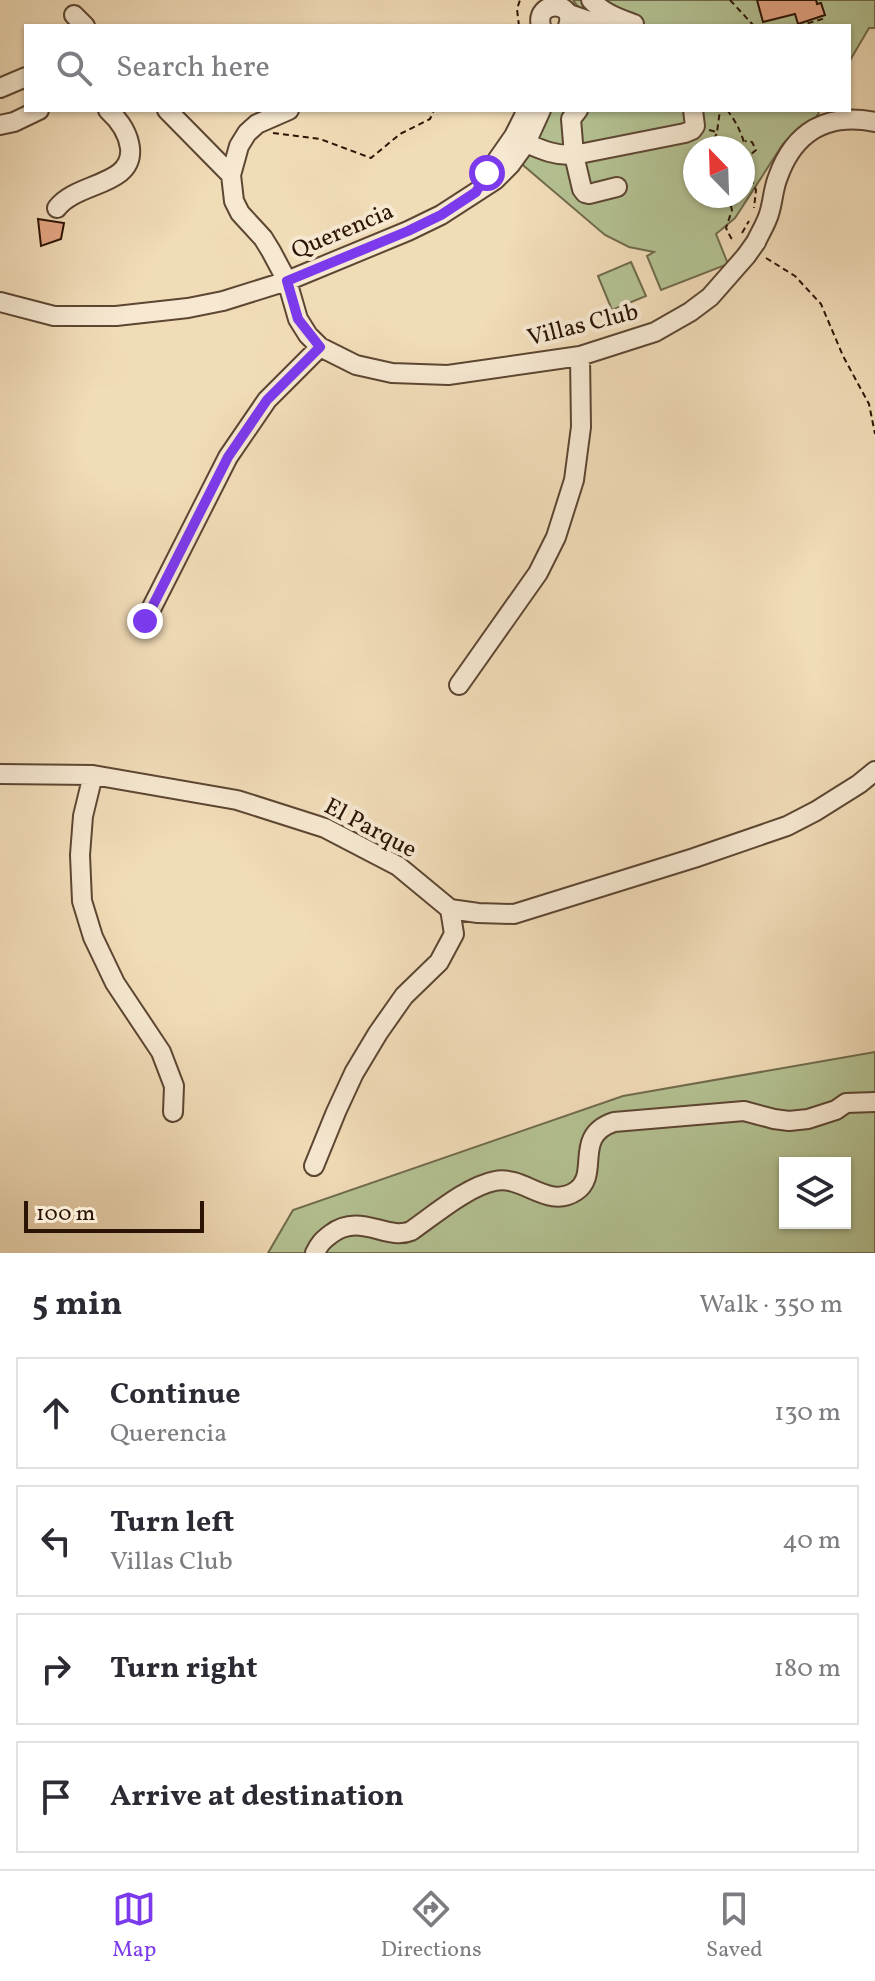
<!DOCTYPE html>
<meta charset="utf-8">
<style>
:root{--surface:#fff;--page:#f7f7f7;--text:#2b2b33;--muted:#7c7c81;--line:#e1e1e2;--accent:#7c3aed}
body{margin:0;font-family:Vollkorn,serif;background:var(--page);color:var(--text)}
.controls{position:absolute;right:24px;bottom:24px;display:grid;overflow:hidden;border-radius:0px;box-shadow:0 2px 6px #0004}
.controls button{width:72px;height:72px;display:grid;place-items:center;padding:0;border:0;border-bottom:2px solid var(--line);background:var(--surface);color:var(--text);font:40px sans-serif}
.compass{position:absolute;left:683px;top:136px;width:72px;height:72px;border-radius:50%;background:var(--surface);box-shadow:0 2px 6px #0004;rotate:337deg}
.scale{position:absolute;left:24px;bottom:20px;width:180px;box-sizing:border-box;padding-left:8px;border:4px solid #2c1405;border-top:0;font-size:22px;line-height:28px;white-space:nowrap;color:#2c1405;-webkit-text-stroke:6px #f6e8d1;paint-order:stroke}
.stop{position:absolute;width:24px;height:24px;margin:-18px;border:6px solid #7c3aed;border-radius:50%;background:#fff}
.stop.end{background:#7c3aed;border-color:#fff;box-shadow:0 2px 8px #0008}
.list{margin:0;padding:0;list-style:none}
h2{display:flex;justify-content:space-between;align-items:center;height:104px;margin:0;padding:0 32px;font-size:34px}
h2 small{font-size:26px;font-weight:400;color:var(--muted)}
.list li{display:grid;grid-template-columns:52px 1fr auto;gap:24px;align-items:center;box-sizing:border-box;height:112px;margin:0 16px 16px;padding:0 16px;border:2px solid var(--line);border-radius:0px}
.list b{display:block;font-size:30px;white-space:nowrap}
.list p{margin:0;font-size:26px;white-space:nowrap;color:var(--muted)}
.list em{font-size:26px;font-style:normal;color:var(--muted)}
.icon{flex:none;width:44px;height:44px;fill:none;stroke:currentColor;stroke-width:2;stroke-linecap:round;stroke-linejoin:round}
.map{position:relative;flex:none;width:875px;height:1253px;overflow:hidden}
.search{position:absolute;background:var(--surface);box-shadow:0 2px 6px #0004;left:24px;right:24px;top:24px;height:88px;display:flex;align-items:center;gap:20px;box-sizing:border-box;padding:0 28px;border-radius:0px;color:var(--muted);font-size:30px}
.sheet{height:616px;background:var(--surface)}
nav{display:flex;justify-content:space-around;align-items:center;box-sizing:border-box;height:112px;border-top:2px solid var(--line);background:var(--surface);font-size:22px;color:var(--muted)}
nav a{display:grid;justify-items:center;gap:4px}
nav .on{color:var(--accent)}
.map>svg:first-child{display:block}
.green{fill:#b4c293;stroke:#706b4c;stroke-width:2;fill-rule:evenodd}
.building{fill:#e5a684;stroke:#2c1405;stroke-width:2}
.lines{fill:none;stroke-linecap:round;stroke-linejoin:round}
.minor-casing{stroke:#5d4632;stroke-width:22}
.path{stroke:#2c1405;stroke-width:2;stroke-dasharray:6 4;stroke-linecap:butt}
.minor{stroke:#f6e8d1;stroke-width:18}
.minor-bridge-casing{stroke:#5d4632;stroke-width:22;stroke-linecap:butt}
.minor-bridge{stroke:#f6e8d1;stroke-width:18}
.route{stroke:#7c3aed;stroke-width:10}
.labels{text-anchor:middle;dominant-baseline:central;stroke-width:8;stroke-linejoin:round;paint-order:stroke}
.street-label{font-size:24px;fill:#2c1405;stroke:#f6e8d1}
</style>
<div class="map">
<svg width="875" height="1253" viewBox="0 0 875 1253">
<rect width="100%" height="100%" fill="#f1dcb8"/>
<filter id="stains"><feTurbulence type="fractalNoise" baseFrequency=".0025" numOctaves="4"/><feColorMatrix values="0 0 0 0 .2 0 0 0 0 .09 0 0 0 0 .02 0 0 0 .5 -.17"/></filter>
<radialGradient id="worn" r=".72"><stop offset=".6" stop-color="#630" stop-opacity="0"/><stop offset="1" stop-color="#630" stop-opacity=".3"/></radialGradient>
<path class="green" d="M573,0H875V28H869L849,62V26H574L578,7Z
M545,110H820L816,118L802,126L783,144L735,218L716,234L728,264L661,290L647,256L654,252L629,247L605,235L517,160ZM695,148H743V196H695Z
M631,262L646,296L612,310L598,276Z
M875,1052V1253H268L293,1210L623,1096ZM785,1163H845V1223H785Z"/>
<path class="building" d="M757,0H816L817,4L821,3L825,15L798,24L795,14L763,22Z
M38,219L64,223L61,239L41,246Z"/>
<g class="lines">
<defs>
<path id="minor" d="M591,0C603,13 618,18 634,24
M569,14L604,26
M74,15L85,26
M541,26C534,0 577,0 568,26
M0,88L26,77
M167,110L231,175
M289,110L257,124L247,133L239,146L231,175L234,201L240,213L263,238L271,251L287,281L298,319L308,335L320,347L356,365L392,373L448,375L580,356L655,332L690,312L710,297L746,256
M578,110L571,119L574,155L582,189L585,193L589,194L617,187
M0,125L14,122L39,110
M526,143C542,150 556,156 574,155L685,133L692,130L695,126L693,110
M484,179L514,136L527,110
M57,208C76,182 134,186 130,148C128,132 119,120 108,110
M756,242C760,233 766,224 769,214C773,202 773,189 778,177C794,132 827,112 875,122
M0,302L54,316H116L188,308L223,301L287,281L408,231L441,215L495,180L510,165L526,143L541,110
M145,621L228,457L267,400L320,347
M459,685L538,573L556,537L574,480L581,427L580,356
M0,774L93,775L237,800L325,828L398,866L450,909L478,913L514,914L694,858L787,826L816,811L859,784L875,771
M93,775L83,816L80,855L82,901L93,937L115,983L161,1052L174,1086L173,1112
M314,1166L336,1112L354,1073L378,1033L404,996L439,962L454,934L450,909
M315,1253C319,1244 323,1240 331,1234C360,1212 387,1241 411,1231C434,1215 468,1186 495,1181C524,1175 548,1210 576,1191C601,1174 572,1136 614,1122L744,1111L774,1119L789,1121L808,1119L836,1110L846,1103L875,1102"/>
</defs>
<use href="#minor" class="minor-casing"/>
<path class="path" d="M730,0L754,26
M519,26L517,9L520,0
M798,26L826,18
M727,110C735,120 740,130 744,142L740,148
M709,130L717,132L720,110
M273,133L320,139L371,158L400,134L430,119L434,110
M709,148L717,133
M743,154L749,156L756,150L752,142L745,141
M743,160L756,190L754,208
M728,196L732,210L726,228L731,238L736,240
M742,233L749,221
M766,258L795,276L821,304L843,356L869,404L875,434"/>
<use href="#minor" class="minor"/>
<defs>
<path id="minor-bridge" d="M746,256L756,242"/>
</defs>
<use href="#minor-bridge" class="minor-bridge-casing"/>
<use href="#minor-bridge" class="minor-bridge"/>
</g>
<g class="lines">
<path class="route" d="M145,621L228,457L267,400L320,347L298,319L287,281L408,231L441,215L476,192L487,173"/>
</g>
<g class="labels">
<g class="street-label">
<text transform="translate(343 232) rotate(-23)">Querencia</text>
<text transform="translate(583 326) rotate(-14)">Villas Club</text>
<text transform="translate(370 829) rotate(28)">El Parque</text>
</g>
</g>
<rect width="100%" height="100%" filter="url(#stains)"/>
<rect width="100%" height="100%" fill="url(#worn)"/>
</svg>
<div class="controls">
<button><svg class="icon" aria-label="layers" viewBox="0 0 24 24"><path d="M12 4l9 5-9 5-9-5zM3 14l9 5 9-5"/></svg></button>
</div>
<svg class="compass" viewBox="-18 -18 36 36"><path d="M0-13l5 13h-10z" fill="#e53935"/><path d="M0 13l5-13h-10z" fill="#7c7c81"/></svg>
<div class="scale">100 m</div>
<div class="stop" style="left:487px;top:173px"></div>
<div class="stop end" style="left:145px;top:621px"></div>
<div class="search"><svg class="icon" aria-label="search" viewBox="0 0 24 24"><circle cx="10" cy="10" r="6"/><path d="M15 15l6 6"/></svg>Search here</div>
</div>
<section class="sheet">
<h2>5 min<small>Walk · 350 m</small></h2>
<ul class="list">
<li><svg class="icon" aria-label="ahead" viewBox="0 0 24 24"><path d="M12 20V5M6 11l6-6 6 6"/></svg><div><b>Continue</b><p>Querencia</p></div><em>130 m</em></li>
<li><svg class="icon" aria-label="left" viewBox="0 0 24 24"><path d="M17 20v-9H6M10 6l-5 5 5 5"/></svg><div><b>Turn left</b><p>Villas Club</p></div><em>40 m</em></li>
<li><svg class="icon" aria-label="right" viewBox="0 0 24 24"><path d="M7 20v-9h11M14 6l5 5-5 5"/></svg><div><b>Turn right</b></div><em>180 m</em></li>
<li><svg class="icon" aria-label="arrive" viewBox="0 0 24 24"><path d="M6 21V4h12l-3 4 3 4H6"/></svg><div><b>Arrive at destination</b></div></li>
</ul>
</section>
<nav>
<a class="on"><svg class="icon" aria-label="map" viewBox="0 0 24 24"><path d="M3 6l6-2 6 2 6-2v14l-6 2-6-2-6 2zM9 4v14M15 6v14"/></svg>Map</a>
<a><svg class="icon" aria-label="directions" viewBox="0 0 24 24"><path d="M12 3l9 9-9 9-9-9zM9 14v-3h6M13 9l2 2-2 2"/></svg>Directions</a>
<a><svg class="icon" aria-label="saved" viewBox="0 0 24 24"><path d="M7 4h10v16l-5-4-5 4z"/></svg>Saved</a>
</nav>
